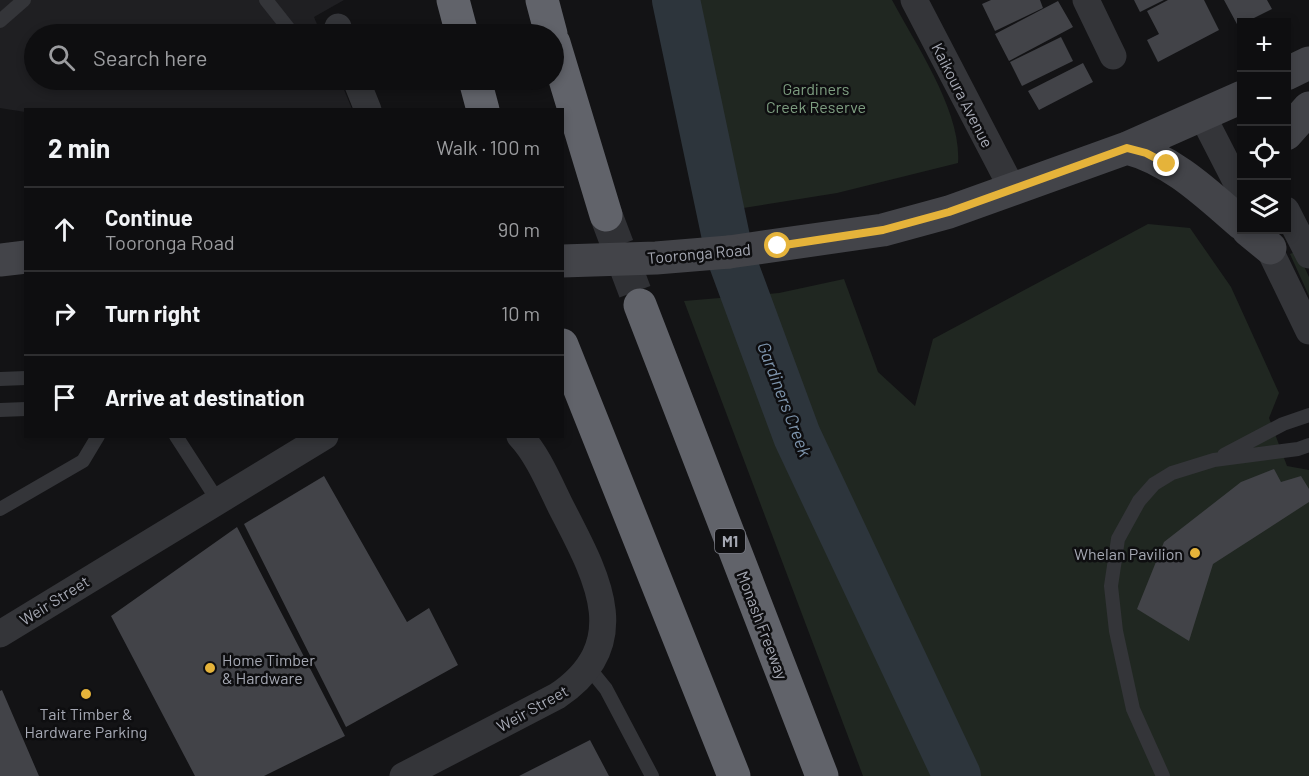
<!DOCTYPE html>
<meta charset="utf-8">
<style>
:root{--surface:#0e0e10;--page:#171719;--text:#f1f3f6;--muted:#9b9c9f;--line:#2e2e30}
body{margin:0;font-family:Barlow,sans-serif;background:var(--page);color:var(--text)}
.controls{position:absolute;right:18px;top:18px;display:grid;overflow:hidden;border-radius:0px;box-shadow:0 3px 9px #0003}
.controls button{width:54px;height:54px;display:grid;place-items:center;padding:0;border:0;border-bottom:2px solid var(--line);background:var(--surface);color:var(--text);font:30px sans-serif}
.stop{position:absolute;width:18px;height:18px;margin:-14px;border:4px solid #e5b33a;border-radius:50%;background:#fff}
.stop.end{background:#e5b33a;border-color:#fff;box-shadow:0 2px 6px #0008}
.list{margin:0;padding:0;list-style:none}
h2{display:flex;justify-content:space-between;align-items:center;height:78px;margin:0;padding:0 24px;font-size:26px}
h2 small{font-size:20px;font-weight:400;color:var(--muted)}
.list li{display:grid;grid-template-columns:39px 1fr auto;gap:18px;align-items:center;box-sizing:border-box;height:84px;padding:0 24px;border-top:2px solid var(--line)}
.list b{display:block;font-size:22px;white-space:nowrap}
.list p{margin:0;font-size:20px;white-space:nowrap;color:var(--muted)}
.list em{font-size:20px;font-style:normal;color:var(--muted)}
.icon{flex:none;width:33px;height:33px;fill:none;stroke:currentColor;stroke-width:2;stroke-linecap:round;stroke-linejoin:round}
.map{position:relative;flex:none;width:1309px;height:776px;overflow:hidden}
.search{position:absolute;background:var(--surface);box-shadow:0 3px 9px #0003;left:24px;top:24px;width:540px;height:66px;display:flex;align-items:center;gap:15px;box-sizing:border-box;padding:0 21px;border-radius:33px;color:var(--muted);font-size:22px}
.panel{position:absolute;background:var(--surface);box-shadow:0 3px 9px #0003;left:24px;top:108px;width:540px;height:330px;border-radius:0px}
.map>svg:first-child{display:block}
.built{fill:#1f1f22}
.green{fill:#202721}
.lines{fill:none;stroke-linecap:round;stroke-linejoin:round}
.river{stroke:#2d353c;stroke-width:48}
.building{fill:#424348}
.highway-tunnel{stroke:#303135;stroke-width:33;stroke-dasharray:33 16;stroke-linecap:butt}
.lane{stroke:#343539;stroke-width:14}
.street{stroke:#343539;stroke-width:27}
.secondary{stroke:#434449;stroke-width:33}
.highway{stroke:#61636a;stroke-width:33}
.secondary-bridge{stroke:#434449;stroke-width:33}
.route{stroke:#e5b33a;stroke-width:8}
.poi-dot{fill:#e5b33a;stroke:#0e0e10;stroke-width:2}
.labels{text-anchor:middle;dominant-baseline:central;stroke-width:5;stroke-linejoin:round;paint-order:stroke}
.shield{fill:#0e0e10;stroke:#787a83;stroke-width:1.5}
.shield-label{font-size:15px;font-weight:bold;fill:#a6a9b4}
.park-label{font-size:16px;fill:#7e9e81;stroke:#0e0e10}
.street-label{font-size:16px;fill:#a6a9b4;stroke:#0e0e10}
.poi-label{font-size:16px;fill:#a6a9b4;stroke:#0e0e10;text-anchor:end}
.water-label{font-size:18px;font-style:italic;fill:#7e95ad;stroke:#0e0e10}
</style>
<div class="map">
<svg width="1309" height="776" viewBox="0 0 1309 776">
<rect width="100%" height="100%" fill="#131315"/>
<path class="built" d="M0,0H344L314,17L321,34H34V80H340L352,109L26,110L25,112L0,108Z"/>
<path class="green" d="M696,0H892C916,45 962,112 958,163L837,193L737,209Z
M1148,224L1190,228L1231,287L1279,393L1269,418L1287,466L1309,470V776H863L684,301L779,293L844,279L878,372L915,406L933,339Z
M1297,251L1309,277V296L1290,254Z"/>
<g class="lines">
<path class="river" d="M676,0L729,252L797,436L957,776"/>
</g>
<path class="building" d="M991,0H1040L1043,8L995,31L982,4Z
M1134,0H1164L1140,12Z
M1168,0H1204L1219,30L1158,62L1147,40L1159,34L1147,11Z
M1224,0H1267L1272,9L1238,26Z
M1058,1L1073,27L1009,61L995,34Z
M1061,37L1073,61L1022,86L1010,62Z
M1083,63L1093,82L1039,110L1028,91Z
M1274,469L1281,482L1301,476L1309,489V502L1213,564L1189,641L1137,609L1164,542L1241,482Z
M324,476L407,622L429,608L458,665L346,727L244,524Z
M237,527L345,736L264,776H195L111,616Z
M2,690L39,776H0V691Z
M590,740L609,776H519Z"/>
<g class="lines">
<path class="highway-tunnel" d="M606,215L640,305"/>
<path class="lane" d="M266,0L293,34
M0,21L24,0
M0,379L26,378
M0,410L26,409
M176,436L218,501
M1224,455L1283,424L1309,415
M0,509L83,461L98,436
M589,668L606,689L652,776
M1163,776L1133,709L1116,631L1111,586L1118,539L1139,501L1154,484L1172,473L1214,460L1298,449L1309,445"/>
<path class="street" d="M914,0L1013,190
M1086,0L1113,56
M338,27L340,34
M356,80L368,110
M1203,117L1242,193
M1286,210L1309,255
M1260,230L1309,331
M0,634L325,436
M403,776L557,696C636,643 596,575 561,507C550,485 538,455 520,436"/>
<path class="secondary" d="M1286,74L1309,63
M1286,134L1309,108
M1127,148C1173,160 1207,194 1242,224
M1248,230L1270,248
M729,252L883,230L949,212L1127,148L1242,97
M0,260L26,257"/>
<path class="highway" d="M453,0L462,34
M542,0L551,34
M554,43L606,215
M475,80L483,110
M640,305L822,776
M562,345L734,776"/>
<path class="secondary-bridge" d="M562,261L656,258L729,252"/>
</g>
<g class="lines">
<path class="route" d="M778,246L883,230L949,212L1127,148L1146,153L1167,164"/>
</g>
<g class="poi-dot">
<circle cx="1195" cy="553" r="6"/>
<circle cx="210" cy="668" r="6"/>
<circle cx="86" cy="694" r="6"/>
</g>
<g class="labels">
<rect class="shield" x="715" y="529" width="30" height="24" rx="4.5"/>
<g class="shield-label">
<text x="730" y="541">M1</text>
</g>
<g class="park-label">
<text x="816" y="88">Gardiners<tspan x="816" dy="18">Creek Reserve</tspan></text>
</g>
<g class="street-label">
<text transform="translate(963 95) rotate(63)">Kaikoura Avenue</text>
<text transform="translate(699 253) rotate(-5)">Tooronga Road</text>
<text transform="translate(54 600) rotate(-32)">Weir Street</text>
<text transform="translate(763 625) rotate(69)">Monash Freeway</text>
<text transform="translate(532 708) rotate(-29)">Weir Street</text>
</g>
<g class="poi-label">
<text x="1183" y="553">Whelan Pavilion</text>
<text x="222" y="659" text-anchor="start">Home Timber<tspan x="222" dy="18">&amp; Hardware</tspan></text>
<text x="86" y="713" text-anchor="middle">Tait Timber &amp;<tspan x="86" dy="18">Hardware Parking</tspan></text>
</g>
<g class="water-label">
<text transform="translate(785 399) rotate(69)">Gardiners Creek</text>
</g>
</g>
</svg>
<div class="controls">
<button>+</button>
<button>−</button>
<button><svg class="icon" aria-label="locate" viewBox="0 0 24 24"><circle cx="12" cy="12" r="6"/><path d="M12 2v4M12 18v4M2 12h4M18 12h4"/></svg></button>
<button><svg class="icon" aria-label="layers" viewBox="0 0 24 24"><path d="M12 4l9 5-9 5-9-5zM3 14l9 5 9-5"/></svg></button>
</div>
<div class="stop" style="left:778px;top:246px"></div>
<div class="stop end" style="left:1167px;top:164px"></div>
<div class="search"><svg class="icon" aria-label="search" viewBox="0 0 24 24"><circle cx="10" cy="10" r="6"/><path d="M15 15l6 6"/></svg>Search here</div>
<section class="panel">
<h2>2 min<small>Walk · 100 m</small></h2>
<ul class="list">
<li><svg class="icon" aria-label="ahead" viewBox="0 0 24 24"><path d="M12 20V5M6 11l6-6 6 6"/></svg><div><b>Continue</b><p>Tooronga Road</p></div><em>90 m</em></li>
<li><svg class="icon" aria-label="right" viewBox="0 0 24 24"><path d="M7 20v-9h11M14 6l5 5-5 5"/></svg><div><b>Turn right</b></div><em>10 m</em></li>
<li><svg class="icon" aria-label="arrive" viewBox="0 0 24 24"><path d="M6 21V4h12l-3 4 3 4H6"/></svg><div><b>Arrive at destination</b></div></li>
</ul>
</section>
</div>
